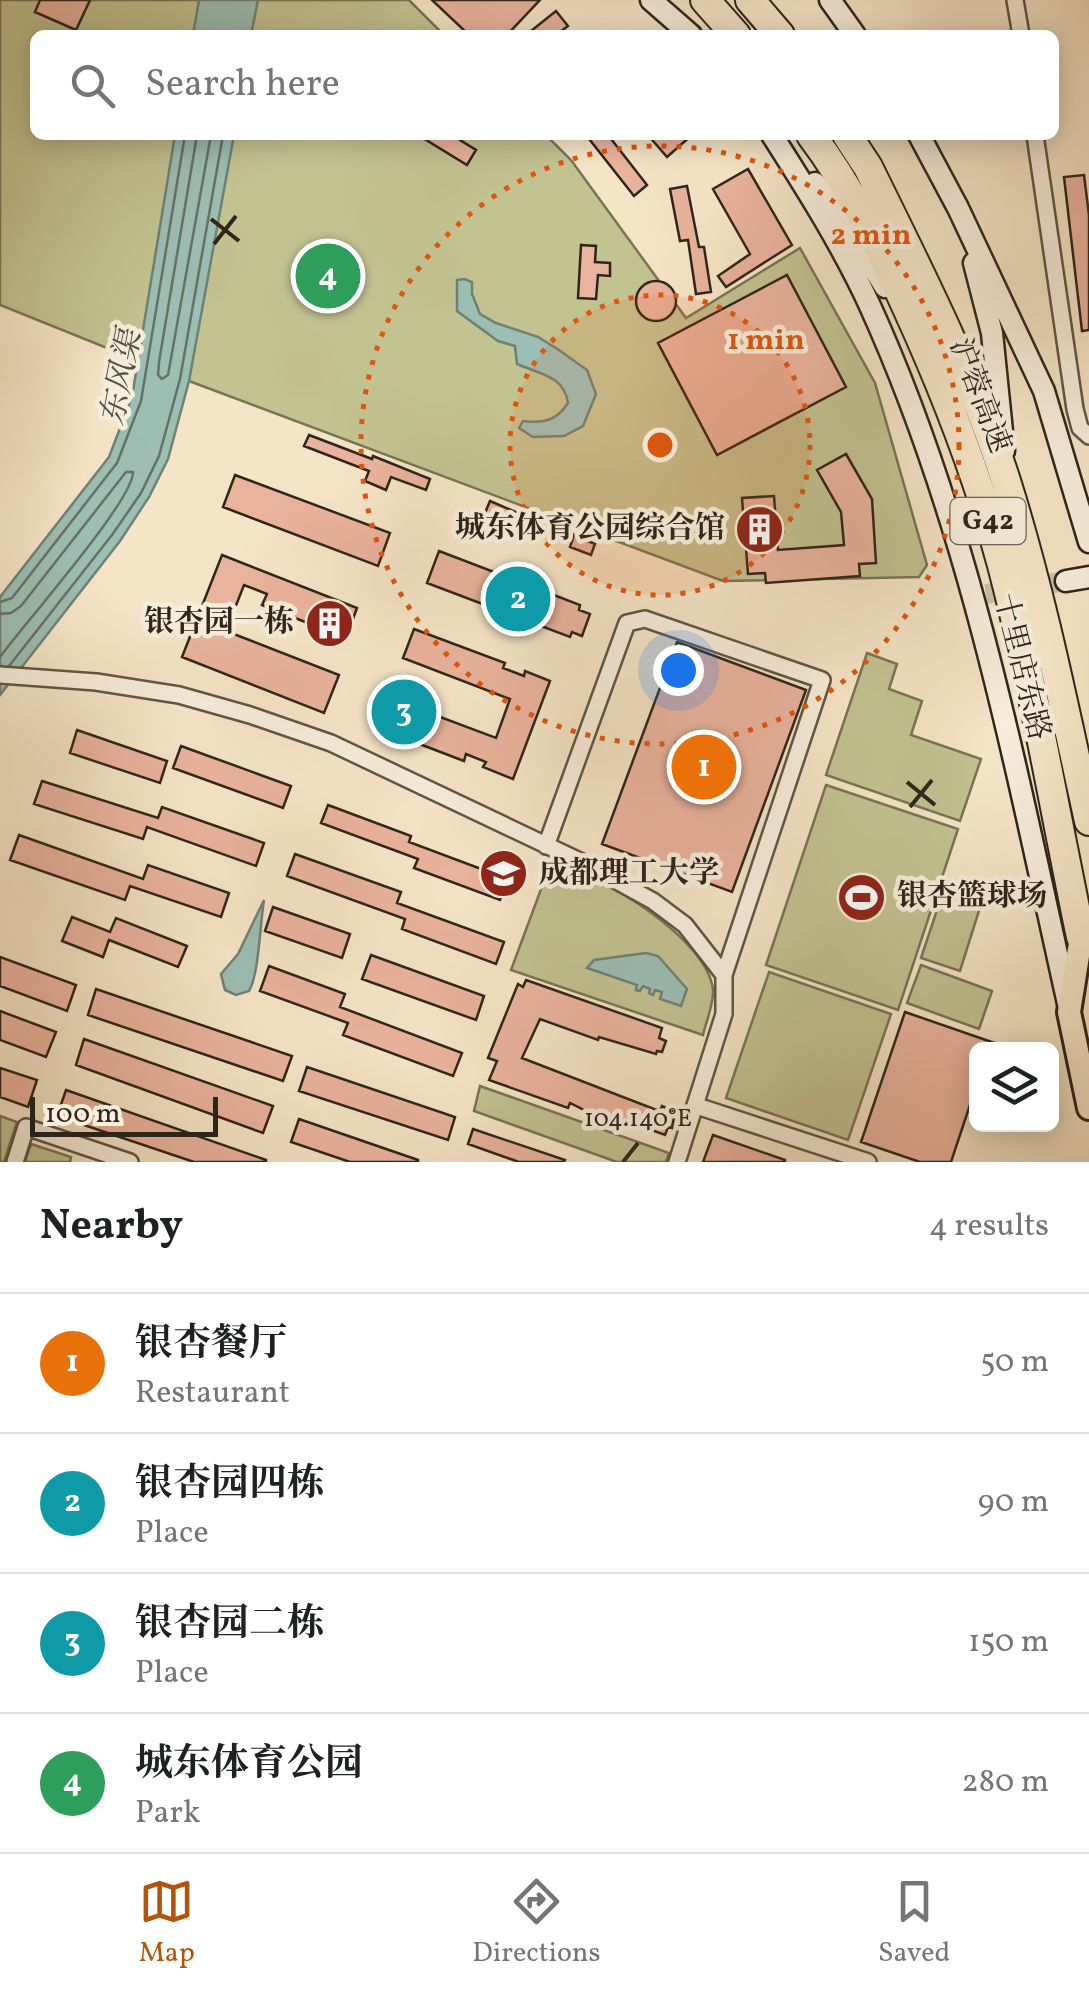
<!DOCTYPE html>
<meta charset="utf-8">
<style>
:root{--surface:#fff;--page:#f2f2f2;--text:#202124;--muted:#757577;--line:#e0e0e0;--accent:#b45309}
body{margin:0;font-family:Vollkorn,"Noto Serif SC",serif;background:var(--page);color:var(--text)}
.controls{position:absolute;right:30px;bottom:30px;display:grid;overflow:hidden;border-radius:15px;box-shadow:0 5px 25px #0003}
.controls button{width:90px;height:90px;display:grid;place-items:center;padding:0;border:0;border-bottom:2px solid var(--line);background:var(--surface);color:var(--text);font:50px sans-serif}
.scale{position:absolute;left:30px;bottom:25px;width:188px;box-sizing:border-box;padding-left:10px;border:5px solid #2e251a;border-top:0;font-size:28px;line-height:35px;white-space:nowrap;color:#2e251a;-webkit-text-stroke:8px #f8eedb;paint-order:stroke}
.you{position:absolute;left:678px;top:670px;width:35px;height:35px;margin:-25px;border:8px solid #fff;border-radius:50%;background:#1a73e8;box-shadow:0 0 0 15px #1a73e833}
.badge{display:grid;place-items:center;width:65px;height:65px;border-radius:50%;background:var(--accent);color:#fff;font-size:32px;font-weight:700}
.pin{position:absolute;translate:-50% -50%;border:5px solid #fff;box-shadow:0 2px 10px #0006}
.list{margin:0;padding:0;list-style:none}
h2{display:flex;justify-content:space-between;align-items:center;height:130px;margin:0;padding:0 40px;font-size:42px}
h2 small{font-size:32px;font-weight:400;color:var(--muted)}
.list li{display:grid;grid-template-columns:65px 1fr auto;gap:30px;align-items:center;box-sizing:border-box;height:140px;padding:0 40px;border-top:2px solid var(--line)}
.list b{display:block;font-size:38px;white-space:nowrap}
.list p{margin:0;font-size:32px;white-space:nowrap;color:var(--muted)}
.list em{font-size:32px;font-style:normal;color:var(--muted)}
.icon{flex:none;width:55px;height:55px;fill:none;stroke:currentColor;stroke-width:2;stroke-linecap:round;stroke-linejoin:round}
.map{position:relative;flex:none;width:1089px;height:1162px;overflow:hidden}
.search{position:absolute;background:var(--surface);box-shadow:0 5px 25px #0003;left:30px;right:30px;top:30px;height:110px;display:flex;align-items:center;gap:25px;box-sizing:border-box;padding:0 35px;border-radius:15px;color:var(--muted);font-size:38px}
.sheet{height:690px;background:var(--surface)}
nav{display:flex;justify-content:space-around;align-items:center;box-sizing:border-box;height:140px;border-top:2px solid var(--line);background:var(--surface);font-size:28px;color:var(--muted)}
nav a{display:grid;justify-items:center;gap:5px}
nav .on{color:var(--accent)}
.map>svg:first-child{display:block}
.green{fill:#c3c291;stroke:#787456;stroke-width:2.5}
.water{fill:#9cbfb4;stroke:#708176;stroke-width:2.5}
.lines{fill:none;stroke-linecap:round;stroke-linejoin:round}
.shore{stroke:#657267;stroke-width:2.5}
.building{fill:#eab39d;stroke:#2e251a;stroke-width:2.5}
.secondary-tunnel{stroke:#cdbfa4;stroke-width:20;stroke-dasharray:20 10;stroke-linecap:butt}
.street-casing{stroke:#605545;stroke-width:20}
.secondary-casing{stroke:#2e251a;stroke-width:25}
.primary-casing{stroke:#2e251a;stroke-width:28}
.highway-casing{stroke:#2e251a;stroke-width:32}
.street{stroke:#f8eedb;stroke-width:15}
.secondary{stroke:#f8eedb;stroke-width:20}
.primary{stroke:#f5e5c7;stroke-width:22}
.highway{stroke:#f5e5c7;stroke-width:28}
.ticks{fill:none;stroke:#2e251a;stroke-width:4}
.ring{fill:none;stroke:#df560d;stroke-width:5;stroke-dasharray:5 10}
.labels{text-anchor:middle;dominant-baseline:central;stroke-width:9;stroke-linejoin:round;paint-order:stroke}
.shield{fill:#f8eedb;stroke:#6b6154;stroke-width:2.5}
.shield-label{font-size:28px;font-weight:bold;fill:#2e251a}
.street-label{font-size:30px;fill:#2e251a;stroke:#f8eedb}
.poi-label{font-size:30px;font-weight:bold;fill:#2e251a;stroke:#f8eedb;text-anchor:end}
.water-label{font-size:32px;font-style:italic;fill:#4f5348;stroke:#f8eedb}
.ticks-label{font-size:25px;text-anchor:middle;fill:#2e251a;stroke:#f8eedb;stroke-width:9;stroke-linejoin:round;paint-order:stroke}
.centre{fill:#df560d;stroke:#f8eedb;stroke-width:5}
.ring-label{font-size:30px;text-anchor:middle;font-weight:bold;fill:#df560d;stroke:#f8eedb;stroke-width:9;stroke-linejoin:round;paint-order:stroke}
</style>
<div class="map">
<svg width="1089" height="1162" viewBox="0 0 1089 1162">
<rect width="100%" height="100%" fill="#f5e5c7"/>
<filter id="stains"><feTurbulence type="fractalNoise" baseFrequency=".002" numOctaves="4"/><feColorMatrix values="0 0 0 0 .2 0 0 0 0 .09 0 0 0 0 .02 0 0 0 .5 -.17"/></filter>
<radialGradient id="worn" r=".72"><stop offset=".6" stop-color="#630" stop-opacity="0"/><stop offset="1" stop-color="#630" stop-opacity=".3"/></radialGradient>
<path class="green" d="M0,0H409L444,35H35V135H546L571,160L686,318L800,248L875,383L927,565L919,577L723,581L189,381L0,305Z
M867,653L897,664L889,689L922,701L911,735L981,759L960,821L826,775Z
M826,785L958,829L898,1010L766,965Z
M555,861C600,875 708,938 713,990C714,1003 706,1022 703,1035L511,970L550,865Z
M945,886L983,898L960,971L921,958Z
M921,965L992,991L979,1029L907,1003Z
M769,972L891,1014L848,1140L726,1098Z
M480,1086L669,1153L666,1162H617L474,1111Z
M0,1116L17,1122L4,1162H0Z
M31,1144L71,1157L70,1162H25Z"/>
<path class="water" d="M199,0H258L251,35H193Z
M175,135H234L189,381L168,459L149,497L120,541L0,695V597L109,457L132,397Z
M464,279L472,282V294L480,314L496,323L538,337L559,350L587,370L596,394L583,426L564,436L533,437L519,428L523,421C544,424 557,420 568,403C564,376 540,374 517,364L515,346L498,341L457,311V280Z
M264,900C260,924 259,974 249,991L236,995L225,990L221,974L238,954Z
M646,953L658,956L687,989L681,1006L660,999L662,992L655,990L653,995L649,993L650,989L643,986L640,991L636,990L637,985L587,968L594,960Z"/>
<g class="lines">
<path class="shore" d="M197,135L159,362L158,375L162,379L168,375L211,135
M0,602L12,598L117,463L141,401L185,135
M0,614L11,613L21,606L126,472H133C134,500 23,625 0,657
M9,666L112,535L141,493L159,456L180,379L223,135"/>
</g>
<path class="building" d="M40,0H90L76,30L35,12Z
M432,0H540L507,35H469Z
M556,11L568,26L556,35H526Z
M418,135H463L460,140L476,150L467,165Z
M586,135H608L647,185L634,196Z
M648,135H692L667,157Z
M748,169L792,245L726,287L718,276L750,254L713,189Z
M1084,175L1089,215V330L1082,331L1064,177Z
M687,186L699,247H704L711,292L696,294L688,240L680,241L670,189Z
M581,245L596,246L595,262L610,263V276L598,275L596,299L578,298Z
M787,275L846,387L717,455L658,343Z
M636 301a20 20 0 1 1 40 0a20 20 0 1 1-40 0Z
M309,435L372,459L373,456L430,479L426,490L391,477L386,490L365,481L369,471L304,446Z
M846,454L872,499L876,563L859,564L860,576L766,583L765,573L748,574L742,498L774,496L778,550L844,545L841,512L817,470Z
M235,475L390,533L378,566L223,507Z
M490,501L539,522L535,534L485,513Z
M574,535L595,544L591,555L570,547Z
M439,551L580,605L579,610L590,614L582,636L572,632L570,637L427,583Z
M222,555L357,608L346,638L262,605L267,594L244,585L226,631L339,675L324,713L182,657Z
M414,629L505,663L503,668L524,676L525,671L550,681L513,779L483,767L486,762L466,754L464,761L375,727L387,697L496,738L510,699L403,658Z
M677,642L806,690L732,892L602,844Z
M77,730L167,761L160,783L70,753Z
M181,746L291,786L283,808L173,768Z
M42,781L158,818L162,807L264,843L256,866L147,827L143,839L34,804Z
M328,805L411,836L409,842L508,879L500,900L414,868L418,859L321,823Z
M19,835L143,879L148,865L229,893L221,917L130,886L125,900L10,860Z
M295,854L401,892L397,903L504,942L496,964L402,929L405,919L287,876Z
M273,907L350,934L342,958L265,931Z
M72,917L110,932L116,918L187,946L178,967L109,940L103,957L62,941Z
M371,955L484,996L476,1020L362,979Z
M0,957L76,985L67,1011L0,986Z
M269,966L345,994L340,1007L462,1053L453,1076L343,1035L348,1023L260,991Z
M526,980L662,1028L659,1038L666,1041L662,1052L657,1051L656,1054L599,1037L598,1040L540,1019L522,1058L654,1109L660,1111L662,1106L675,1112L672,1128L668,1127L665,1135L604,1113L598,1117L570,1103L568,1108L489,1080L497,1061L488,1058L518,984L523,987Z
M96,989L292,1056L283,1081L88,1015Z
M0,1011L56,1032L46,1057L0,1040Z
M905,1012L1009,1048L976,1050V1087L951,1162H920L861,1142Z
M84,1039L273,1106L263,1133L76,1065Z
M307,1067L455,1117L448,1140L299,1091Z
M0,1068L37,1080L28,1107L0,1097Z
M66,1090L266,1160V1162H194L57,1116Z
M299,1119L418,1160V1162H350L291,1142Z
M473,1129L565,1160L564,1162H519L468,1144Z
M713,1135L785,1160V1162H703Z"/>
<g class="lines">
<path class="secondary-tunnel" d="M986,594L1066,581"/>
<defs>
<path id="street" d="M1015,0L1021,35
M1035,135L1075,409L1080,428L1089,436
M0,675L96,682L179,695L250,715L331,743L584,863L653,901L685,925L724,975V1014L677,1162
M546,846L627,623L645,619L822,680L724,975
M697,1106L868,1162
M15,1162L26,1127L130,1162"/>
<path id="secondary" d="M651,0L691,35
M830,0L855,35
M772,135C807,190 843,247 870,306C971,528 1016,771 1069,1008
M919,135L958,208L1044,391L1089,542
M815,183L845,221L885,287
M974,263L992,333L1004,451
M1066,581L1089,577"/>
<path id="primary" d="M1081,937L1069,1012L1089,1108"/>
<path id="highway" d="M705,0L736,35
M750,0L780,35
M811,135C851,188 880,248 907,308C945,391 978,476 1002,565C1034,687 1055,813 1081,937
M847,135L868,167C918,269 971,372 1006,481C1041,592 1064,707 1089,821"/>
</defs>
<use href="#street" class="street-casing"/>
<use href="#secondary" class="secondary-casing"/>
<use href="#primary" class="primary-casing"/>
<use href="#highway" class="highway-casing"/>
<use href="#street" class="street"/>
<use href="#secondary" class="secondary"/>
<use href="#primary" class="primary"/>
<use href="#highway" class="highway"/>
</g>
<path class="ticks" d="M211,219L239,241M214,244L236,216M907,782L935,805M910,807L932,780M623,1162L638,1143"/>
<circle cx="660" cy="445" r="150" fill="#df560d" fill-opacity=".12"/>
<g class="ring">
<circle cx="660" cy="445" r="150"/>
<circle cx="660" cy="445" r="299"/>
</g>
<defs>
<symbol id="building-disc" viewBox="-11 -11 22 22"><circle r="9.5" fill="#8f2418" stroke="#f8eedb"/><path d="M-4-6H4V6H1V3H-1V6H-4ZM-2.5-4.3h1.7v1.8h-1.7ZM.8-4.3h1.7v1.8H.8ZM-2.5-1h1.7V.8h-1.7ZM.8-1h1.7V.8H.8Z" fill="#fff"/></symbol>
<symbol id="university-disc" viewBox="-11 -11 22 22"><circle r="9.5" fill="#8f2418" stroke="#f8eedb"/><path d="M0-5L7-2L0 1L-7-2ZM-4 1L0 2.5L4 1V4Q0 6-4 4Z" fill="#fff"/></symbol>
<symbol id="stadium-disc" viewBox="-11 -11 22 22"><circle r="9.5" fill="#8f2418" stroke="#f8eedb"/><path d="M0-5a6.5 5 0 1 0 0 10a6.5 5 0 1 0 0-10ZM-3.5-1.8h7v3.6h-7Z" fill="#fff"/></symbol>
</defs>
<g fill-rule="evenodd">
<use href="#building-disc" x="732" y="502" width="55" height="55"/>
<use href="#building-disc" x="302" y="596" width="55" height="55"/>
<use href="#university-disc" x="476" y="846" width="55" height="55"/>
<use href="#stadium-disc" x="834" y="870" width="55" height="55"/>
</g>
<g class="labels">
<rect class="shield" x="950.5" y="498" width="75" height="46" rx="8"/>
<g class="shield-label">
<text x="988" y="521">G42</text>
</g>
<g class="street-label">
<text transform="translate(979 396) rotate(69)">沪蓉高速</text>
<text transform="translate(1021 667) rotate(76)">十里店东路</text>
</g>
<g class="poi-label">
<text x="725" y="529">城东体育公园综合馆</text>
<text x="294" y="623">银杏园一栋</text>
<text x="539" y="874" text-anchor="start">成都理工大学</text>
<text x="897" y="897" text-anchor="start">银杏篮球场</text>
</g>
<g class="water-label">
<text transform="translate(123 378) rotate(-79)">东风渠</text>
</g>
</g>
<g class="ticks-label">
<text x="638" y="1126">104.140°E</text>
</g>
<circle cx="660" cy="445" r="15" class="centre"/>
<g class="ring-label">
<text x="871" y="244">2 min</text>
<text x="766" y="349">1 min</text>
</g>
<rect width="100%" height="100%" filter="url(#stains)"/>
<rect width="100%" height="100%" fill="url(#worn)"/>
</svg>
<div class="controls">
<button><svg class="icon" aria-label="layers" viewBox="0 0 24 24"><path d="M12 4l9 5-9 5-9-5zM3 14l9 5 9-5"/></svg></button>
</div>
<div class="scale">100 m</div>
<div class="you"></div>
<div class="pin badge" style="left:704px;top:767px;background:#e8710a">1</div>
<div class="pin badge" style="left:518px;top:599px;background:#0f9aa8">2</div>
<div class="pin badge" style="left:404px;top:712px;background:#0f9aa8">3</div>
<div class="pin badge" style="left:328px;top:276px;background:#2e9e5b">4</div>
<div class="search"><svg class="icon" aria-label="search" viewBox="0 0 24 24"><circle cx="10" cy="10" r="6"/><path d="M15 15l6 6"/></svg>Search here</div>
</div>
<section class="sheet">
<h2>Nearby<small>4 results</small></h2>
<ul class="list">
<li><span class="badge" style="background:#e8710a">1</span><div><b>银杏餐厅</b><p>Restaurant</p></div><em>50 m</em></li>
<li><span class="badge" style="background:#0f9aa8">2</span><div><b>银杏园四栋</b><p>Place</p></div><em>90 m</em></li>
<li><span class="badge" style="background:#0f9aa8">3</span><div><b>银杏园二栋</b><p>Place</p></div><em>150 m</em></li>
<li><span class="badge" style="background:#2e9e5b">4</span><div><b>城东体育公园</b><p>Park</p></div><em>280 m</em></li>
</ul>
</section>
<nav>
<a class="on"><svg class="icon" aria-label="map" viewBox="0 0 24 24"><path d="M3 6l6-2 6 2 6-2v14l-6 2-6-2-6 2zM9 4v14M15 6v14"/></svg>Map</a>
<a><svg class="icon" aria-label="directions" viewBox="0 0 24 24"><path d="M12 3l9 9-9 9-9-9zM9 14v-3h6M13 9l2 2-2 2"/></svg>Directions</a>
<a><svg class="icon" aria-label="saved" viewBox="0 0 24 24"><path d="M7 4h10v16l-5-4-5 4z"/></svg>Saved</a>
</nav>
